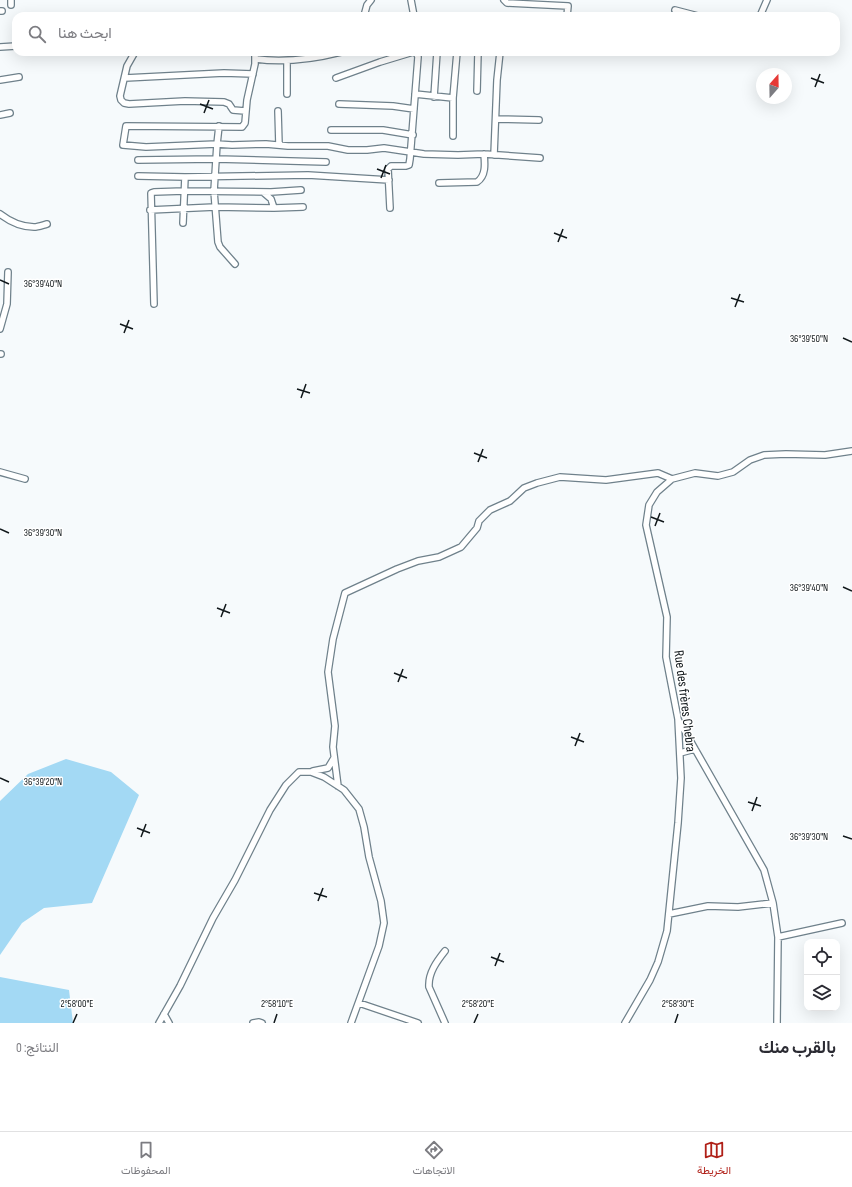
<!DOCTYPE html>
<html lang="ar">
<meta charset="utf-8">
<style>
:root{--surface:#fff;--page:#f7f7f7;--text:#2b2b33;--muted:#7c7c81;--line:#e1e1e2;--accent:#b02018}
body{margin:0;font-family:"Sofia Sans Condensed",Vazirmatn,sans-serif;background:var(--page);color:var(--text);direction:rtl}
.controls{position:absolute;right:12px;bottom:12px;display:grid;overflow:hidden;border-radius:8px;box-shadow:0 4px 16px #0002}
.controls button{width:36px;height:36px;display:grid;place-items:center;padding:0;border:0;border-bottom:1px solid var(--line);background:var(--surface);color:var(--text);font:20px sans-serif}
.compass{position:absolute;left:756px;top:68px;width:36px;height:36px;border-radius:50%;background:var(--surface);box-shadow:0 4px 16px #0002;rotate:20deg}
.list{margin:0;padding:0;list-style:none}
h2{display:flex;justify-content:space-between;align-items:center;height:52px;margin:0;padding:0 16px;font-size:17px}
h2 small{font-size:13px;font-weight:400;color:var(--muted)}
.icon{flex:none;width:22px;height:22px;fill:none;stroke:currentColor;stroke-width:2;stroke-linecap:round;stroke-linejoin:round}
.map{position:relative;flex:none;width:852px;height:1023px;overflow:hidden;direction:ltr}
.search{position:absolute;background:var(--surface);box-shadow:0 4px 16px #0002;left:12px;right:12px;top:12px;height:44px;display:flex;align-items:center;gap:10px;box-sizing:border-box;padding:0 14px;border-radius:12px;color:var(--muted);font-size:15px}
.sheet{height:108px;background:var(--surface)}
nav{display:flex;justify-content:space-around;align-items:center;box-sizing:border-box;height:56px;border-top:1px solid var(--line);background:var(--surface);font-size:11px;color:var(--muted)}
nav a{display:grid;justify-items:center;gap:2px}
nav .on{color:var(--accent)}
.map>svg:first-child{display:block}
.green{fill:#a3d9f4}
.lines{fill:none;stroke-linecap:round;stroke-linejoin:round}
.minor-casing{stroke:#6f818b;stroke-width:8}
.minor{stroke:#fff;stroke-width:5.5}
.ticks{fill:none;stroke:#10171a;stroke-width:1.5}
.labels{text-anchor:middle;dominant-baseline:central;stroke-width:3;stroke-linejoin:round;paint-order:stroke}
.street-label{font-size:14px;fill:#10171a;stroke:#fff}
.ticks-label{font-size:10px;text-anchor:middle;fill:#10171a;stroke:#fff;stroke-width:3;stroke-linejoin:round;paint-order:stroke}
</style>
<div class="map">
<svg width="852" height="1023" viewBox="0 0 852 1023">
<rect width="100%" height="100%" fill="#f6fafc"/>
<path class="green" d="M66,759L111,772L139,795L92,903L44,908L22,923L0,955V801L28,774Z
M0,977L69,990L73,1023H0Z"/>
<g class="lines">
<defs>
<path id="minor" d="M11,0V5
M411,0L414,16
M504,0L507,3L568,6L567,16
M675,10L698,16
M0,11H2
M364,16L367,5L371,0
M760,16L767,0
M0,47L16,46
M135,52L127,66L120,96L121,100L124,103L129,104L185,101L224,102L229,104L233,110L245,111
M255,52V64L247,100L245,123L242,127L126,126L123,145L146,147L217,144L232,145L266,144L288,146H328L348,150H367L384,148L424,154L458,155L484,154L540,158
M256,59C285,63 313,59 341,52
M287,61V94
M125,78L224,73L253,74
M336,78L380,62L413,52
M0,80L19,77
M477,91L478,52
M415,94L453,98L457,52
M434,97L437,52
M339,104L393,106L414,109
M278,111L279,145
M0,115L10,113
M496,119L539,120
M219,126L217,144L214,191L218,242L220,247L235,264
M331,130H383L413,135
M453,136V98
M494,155L497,80L500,52
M138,160L216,159L326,162
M138,176L185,177L308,175L389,180
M439,183L477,182C486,176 485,164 484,154
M264,193L271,199L274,208
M390,208L388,169L391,166H406L409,165L410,159L418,57L416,52
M150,210L215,207L274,208L303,207
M0,214C9,221 22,227 34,227C38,227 43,225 47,224
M183,223L185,177
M154,304L151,193L154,192L184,191L271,192L301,190
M0,329L7,304L8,272
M0,354H1
M0,472L25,479
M679,721L764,870L773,903L778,937L777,1023
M680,753L695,749
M313,771L328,768L334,758
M338,786L333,747L335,726L328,672L333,639L345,593L397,569L418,561L439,557L461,547L477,528L479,521L490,510L510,501L524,488L537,483L560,477L606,480L658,473L672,479L695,473L718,476L733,472L750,460L764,455L786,454L825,455L852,451
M669,914L708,906L738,907L773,903
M778,937L842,923
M445,951C437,961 428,973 429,987L445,1023
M359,1003L418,1023
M164,1014L169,1023
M159,1023L180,986L213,918L235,880L270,810L286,785L299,772H311L324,777L344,790L359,809L364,827L369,857L381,901L384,923L379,946L351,1023
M253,1023L259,1022L262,1023
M625,1023L650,980L658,962L667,931L678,823L681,778L678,719L666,657L667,617L646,525L649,505L657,492L672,479"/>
</defs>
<use href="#minor" class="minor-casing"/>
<use href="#minor" class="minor"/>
</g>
<path class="ticks" d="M811,78L824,83M815,87L820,74M200,104L213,109M204,113L209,100M377,169L390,174M381,178L386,165M554,233L567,238M558,242L563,229M0,280L9,284M731,298L744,302M735,307L740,294M120,324L133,329M124,333L129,320M843,338L852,342M297,389L310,393M301,398L306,384M474,453L487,458M478,462L483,449M651,517L664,522M655,526L660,513M0,529L9,533M843,587L852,591M217,608L230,613M221,617L226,604M394,673L407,678M398,682L403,669M571,737L584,742M575,746L580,733M0,778L9,782M748,802L761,806M752,811L757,797M137,828L150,833M843,836L852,839M141,837L146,824M314,893L327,897M318,901L323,888M491,957L504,962M495,966L500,953M73,1023L77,1014M274,1023L277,1014M474,1023L478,1014M675,1023L678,1014"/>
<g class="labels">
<g class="street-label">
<text transform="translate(685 701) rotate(83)">Rue des frères Chebra</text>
</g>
</g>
<g class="ticks-label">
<text x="43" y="287">36°39'40"N</text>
<text x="809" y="342">36°39'50"N</text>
<text x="43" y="536">36°39'30"N</text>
<text x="809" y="591">36°39'40"N</text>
<text x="43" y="785">36°39'20"N</text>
<text x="809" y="840">36°39'30"N</text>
<text x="77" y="1007">2°58'00"E</text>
<text x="277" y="1007">2°58'10"E</text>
<text x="478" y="1007">2°58'20"E</text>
<text x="678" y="1007">2°58'30"E</text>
</g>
</svg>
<div class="controls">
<button><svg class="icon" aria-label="locate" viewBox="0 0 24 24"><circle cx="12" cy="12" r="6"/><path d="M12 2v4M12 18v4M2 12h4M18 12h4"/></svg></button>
<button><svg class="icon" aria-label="layers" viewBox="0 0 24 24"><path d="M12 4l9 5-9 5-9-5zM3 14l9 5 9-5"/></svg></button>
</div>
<svg class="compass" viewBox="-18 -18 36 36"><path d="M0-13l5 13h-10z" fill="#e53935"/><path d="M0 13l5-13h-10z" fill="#7c7c81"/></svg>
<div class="search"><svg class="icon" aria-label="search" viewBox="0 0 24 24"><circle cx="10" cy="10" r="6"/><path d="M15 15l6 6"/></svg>ابحث هنا</div>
</div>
<section class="sheet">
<h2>بالقرب منك<small>النتائج: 0</small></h2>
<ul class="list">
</ul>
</section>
<nav>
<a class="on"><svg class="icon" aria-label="map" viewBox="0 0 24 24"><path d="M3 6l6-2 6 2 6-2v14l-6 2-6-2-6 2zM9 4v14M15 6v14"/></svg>الخريطة</a>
<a><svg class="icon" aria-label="directions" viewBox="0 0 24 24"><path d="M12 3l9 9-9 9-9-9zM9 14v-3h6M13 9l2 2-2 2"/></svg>الاتجاهات</a>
<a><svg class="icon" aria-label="saved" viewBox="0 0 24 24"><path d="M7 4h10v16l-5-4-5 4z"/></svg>المحفوظات</a>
</nav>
